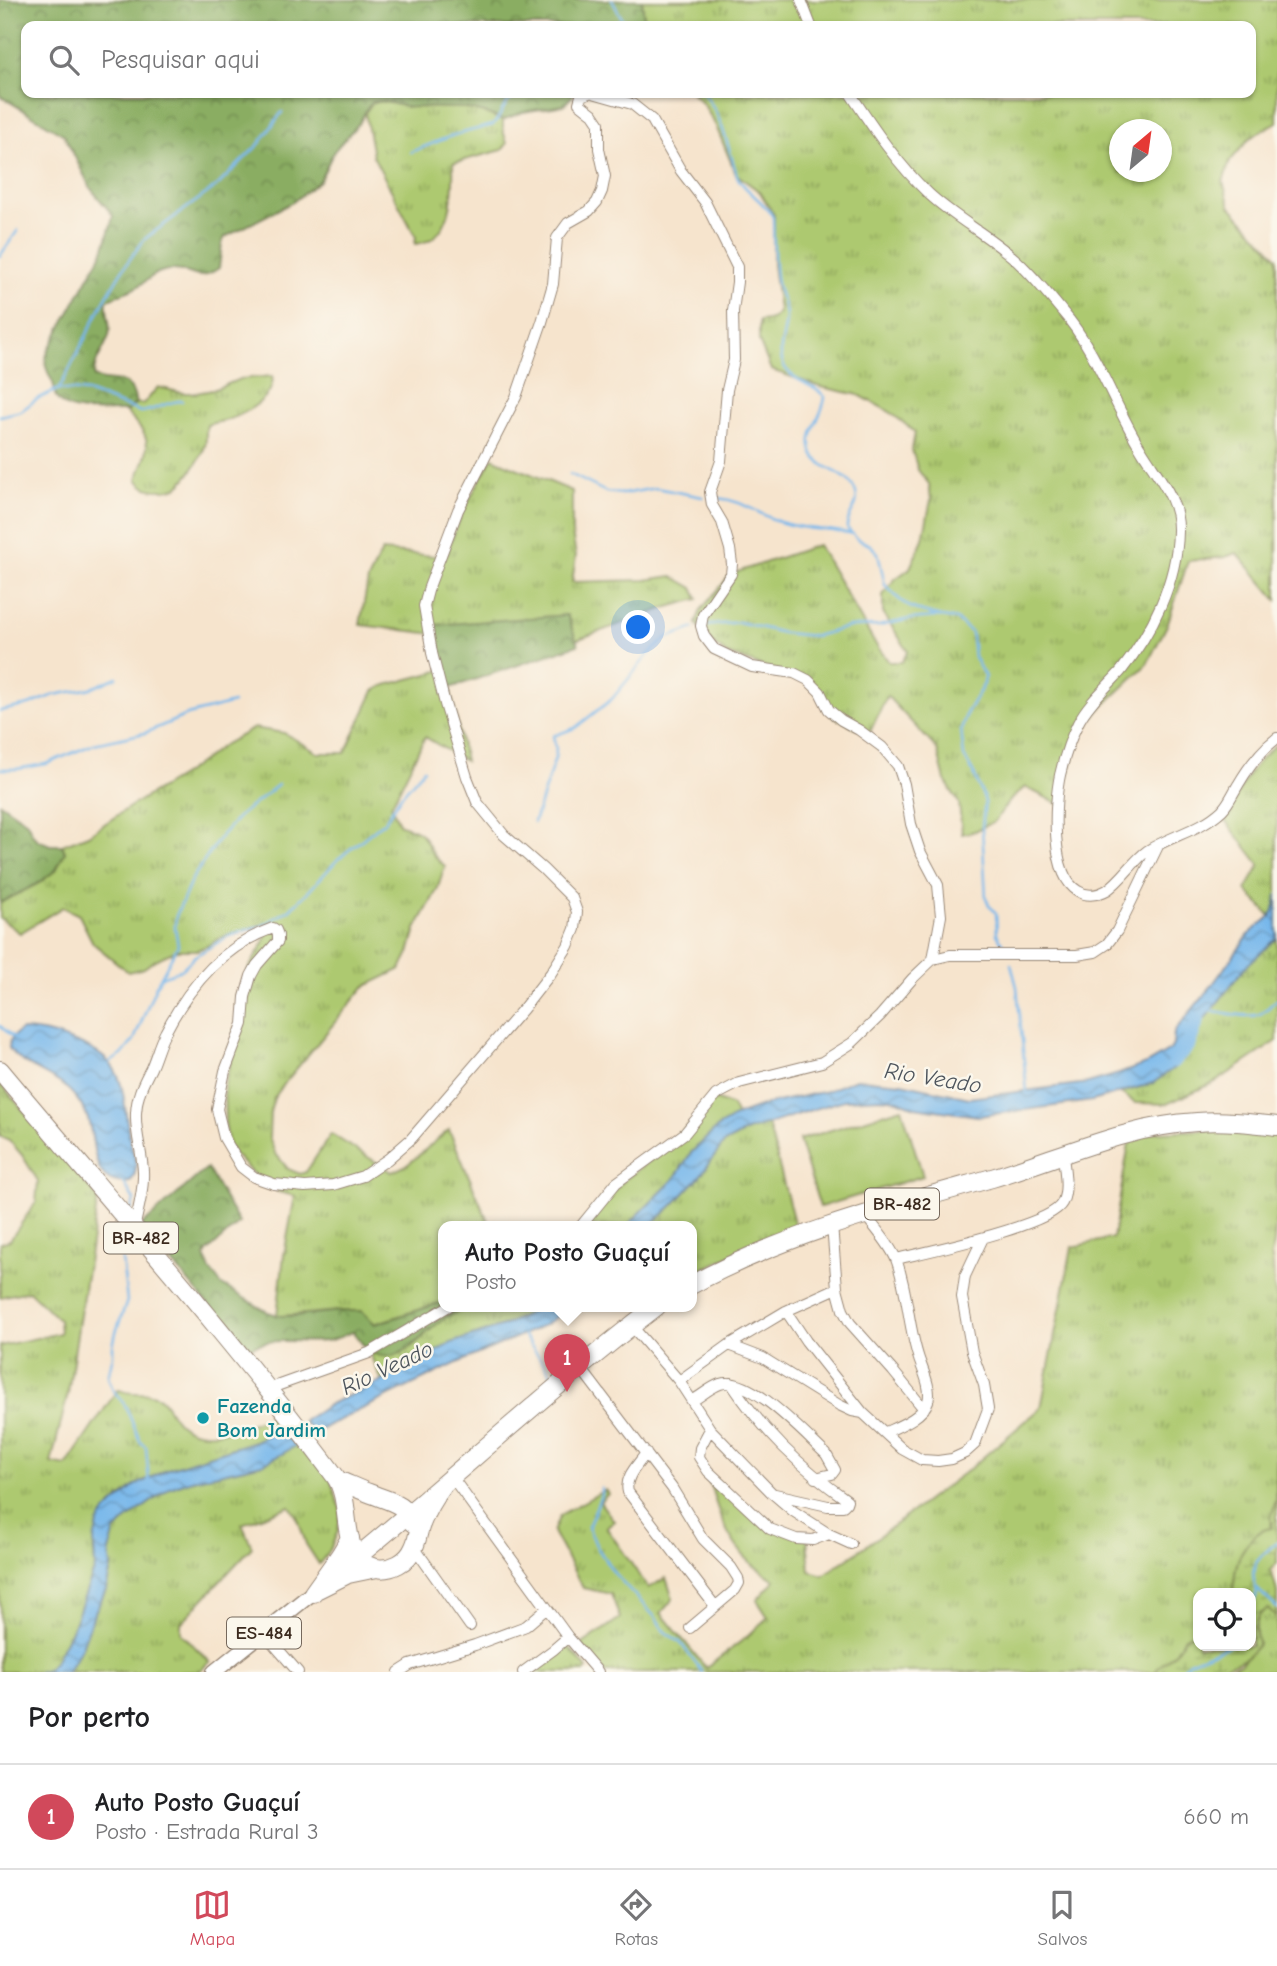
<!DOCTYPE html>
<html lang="pt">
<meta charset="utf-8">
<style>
:root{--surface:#fff;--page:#f6f6f6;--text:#202124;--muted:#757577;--line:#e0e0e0;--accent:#d1495b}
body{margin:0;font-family:"Comic Neue",sans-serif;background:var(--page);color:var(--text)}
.controls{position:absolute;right:21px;bottom:21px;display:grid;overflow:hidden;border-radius:14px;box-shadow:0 2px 5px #0004}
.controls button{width:63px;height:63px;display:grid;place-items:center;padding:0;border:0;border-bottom:2px solid var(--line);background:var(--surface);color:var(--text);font:35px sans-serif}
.compass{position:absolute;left:1109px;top:119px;width:63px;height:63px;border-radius:50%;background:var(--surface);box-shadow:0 2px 5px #0004;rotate:29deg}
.you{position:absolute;left:639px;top:628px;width:24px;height:24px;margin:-18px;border:5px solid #fff;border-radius:50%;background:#1a73e8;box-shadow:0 0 0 10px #1a73e833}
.badge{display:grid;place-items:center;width:46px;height:46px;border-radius:50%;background:var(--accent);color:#fff;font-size:23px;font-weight:700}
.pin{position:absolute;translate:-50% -58px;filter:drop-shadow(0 2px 4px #0008)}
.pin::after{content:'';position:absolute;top:37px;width:24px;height:21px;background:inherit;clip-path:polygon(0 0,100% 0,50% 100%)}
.popup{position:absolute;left:438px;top:1221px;width:259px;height:91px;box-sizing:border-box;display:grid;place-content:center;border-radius:14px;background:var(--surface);filter:drop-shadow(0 2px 5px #0005);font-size:23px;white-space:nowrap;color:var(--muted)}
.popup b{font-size:26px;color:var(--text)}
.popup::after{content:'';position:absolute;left:50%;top:100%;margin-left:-14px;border:14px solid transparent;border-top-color:var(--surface)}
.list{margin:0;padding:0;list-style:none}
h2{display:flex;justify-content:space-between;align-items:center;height:91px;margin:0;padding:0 28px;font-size:30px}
h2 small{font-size:23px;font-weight:400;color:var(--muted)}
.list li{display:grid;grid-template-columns:46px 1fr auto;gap:21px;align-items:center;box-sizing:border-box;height:105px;padding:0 28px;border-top:2px solid var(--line)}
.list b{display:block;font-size:26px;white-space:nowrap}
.list p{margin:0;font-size:23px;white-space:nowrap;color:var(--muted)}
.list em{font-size:23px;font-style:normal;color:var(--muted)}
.icon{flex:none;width:38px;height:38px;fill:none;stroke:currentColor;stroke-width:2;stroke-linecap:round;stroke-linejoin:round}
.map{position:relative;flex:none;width:1277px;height:1672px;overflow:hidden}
.search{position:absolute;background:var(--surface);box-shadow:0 2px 5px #0004;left:21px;right:21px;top:21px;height:77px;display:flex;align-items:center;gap:18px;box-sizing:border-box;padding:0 24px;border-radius:14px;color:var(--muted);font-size:26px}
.sheet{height:196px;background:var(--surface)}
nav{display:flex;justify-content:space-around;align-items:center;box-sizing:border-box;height:98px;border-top:2px solid var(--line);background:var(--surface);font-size:19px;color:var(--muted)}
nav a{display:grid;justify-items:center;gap:4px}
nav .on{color:var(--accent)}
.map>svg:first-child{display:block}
.grass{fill:url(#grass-tufts);stroke:#747a47;stroke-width:2;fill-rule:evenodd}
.forest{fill:url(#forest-crowns);stroke:#626c40;stroke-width:2}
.wetland{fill:url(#wetland-marsh);stroke:#747a47;stroke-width:2}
.garden{fill:#adc970;stroke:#747a47;stroke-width:2}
.water{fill:url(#water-waves);stroke:#597084;stroke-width:2}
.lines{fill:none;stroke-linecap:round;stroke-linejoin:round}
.stream{stroke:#77b7eb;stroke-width:2.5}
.river{stroke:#77b7eb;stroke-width:14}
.street-casing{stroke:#988776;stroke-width:12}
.primary-casing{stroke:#988776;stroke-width:17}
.highway-casing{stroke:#988776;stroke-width:20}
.street{stroke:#fff;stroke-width:10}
.primary{stroke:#fff;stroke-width:14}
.highway{stroke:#fff;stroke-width:18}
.culture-dot{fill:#0f9aa8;stroke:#fbf7ec;stroke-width:2.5}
.labels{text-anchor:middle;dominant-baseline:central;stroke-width:5;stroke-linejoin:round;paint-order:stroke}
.shield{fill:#fbf7ec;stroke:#75685c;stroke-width:2}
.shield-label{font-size:19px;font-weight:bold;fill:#3b2a1e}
.culture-label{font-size:21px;font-weight:bold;fill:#0d838f;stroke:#fbf7ec;text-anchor:start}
.water-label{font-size:23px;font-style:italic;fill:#4d545c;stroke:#fbf7ec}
</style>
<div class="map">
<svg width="1277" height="1672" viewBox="0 0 1277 1672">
<defs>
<pattern id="grass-tufts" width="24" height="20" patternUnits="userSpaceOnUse" patternTransform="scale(1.75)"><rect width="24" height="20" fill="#adc970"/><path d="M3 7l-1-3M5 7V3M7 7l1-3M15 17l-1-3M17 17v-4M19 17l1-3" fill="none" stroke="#8ea35b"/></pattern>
<pattern id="forest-crowns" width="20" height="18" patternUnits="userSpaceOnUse" patternTransform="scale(1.75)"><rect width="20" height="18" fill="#8aad62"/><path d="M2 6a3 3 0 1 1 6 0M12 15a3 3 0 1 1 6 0" fill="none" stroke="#728d50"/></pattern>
<pattern id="wetland-marsh" width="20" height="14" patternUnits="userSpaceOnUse" patternTransform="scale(1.75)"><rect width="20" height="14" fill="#adc970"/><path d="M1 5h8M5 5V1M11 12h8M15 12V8" fill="none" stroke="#8ea35b"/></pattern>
<pattern id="water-waves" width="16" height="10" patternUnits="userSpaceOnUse" patternTransform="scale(1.75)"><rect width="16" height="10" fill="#77b7eb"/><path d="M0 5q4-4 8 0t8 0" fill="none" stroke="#6395be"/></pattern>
</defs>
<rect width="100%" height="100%" fill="#fbf7ec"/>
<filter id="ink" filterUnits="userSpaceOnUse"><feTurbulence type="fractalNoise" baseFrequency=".0143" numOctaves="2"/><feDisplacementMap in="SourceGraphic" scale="14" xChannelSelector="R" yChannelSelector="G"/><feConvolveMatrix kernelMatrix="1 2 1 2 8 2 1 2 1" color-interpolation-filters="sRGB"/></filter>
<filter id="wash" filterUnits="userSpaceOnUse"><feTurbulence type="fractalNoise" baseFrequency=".00686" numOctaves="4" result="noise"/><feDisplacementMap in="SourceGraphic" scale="28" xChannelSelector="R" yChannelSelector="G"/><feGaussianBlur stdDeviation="1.57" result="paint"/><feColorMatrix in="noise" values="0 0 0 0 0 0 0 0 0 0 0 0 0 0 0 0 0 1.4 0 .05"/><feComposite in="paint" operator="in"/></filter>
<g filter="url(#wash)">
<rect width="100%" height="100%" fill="#f6e4cd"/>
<path class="grass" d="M642,0H1277V122L1250,138L1230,161L1223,182L1230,206L1277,257V600L1237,553L1225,557L1188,561L1167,625L1147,664L1099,710L1080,736L1059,804L1025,787L1009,801L995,821L975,831L962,834L959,803L945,780L937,749L887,696L869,734L833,716L811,683L727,654L710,641L696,623L701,610L731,574L818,545L874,642L889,662H902L908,651L883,613V595L894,580L910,568L923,539L931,500L929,484L918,470L912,450L915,432L890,412L859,395L821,387L771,370L759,341V321C767,320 776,320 779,311L773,264L774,215L760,192L736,174L716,126L704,105L692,93H1251V26H642L644,19ZM1120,130H1162V172H1120Z
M382,101L408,107L465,108L485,113L503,120V130L507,144L502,150L453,163C454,192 453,241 415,244L416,237L373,156L365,113L373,102Z
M272,376C277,396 246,413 230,419C223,422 215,422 207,425C205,432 207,439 205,446C202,457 186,481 177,487C172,490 166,490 160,490C150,490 143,488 137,479C142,466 152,448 144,434C140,426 131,418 125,411H128L136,403L142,404L147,400L158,387L183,393H196L213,390L240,379Z
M492,458L572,491V533L576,556L572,582L645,580L672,576L693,588L698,599L668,607L576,640L567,615L435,626V634L360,625L368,580L382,551L445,557L463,511Z
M446,669L465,761L425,737L391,806L400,825C407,827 416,829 421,834C432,846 428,854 445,866L437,890L416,929L409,953L401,969L364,987L288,1079L274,1098L270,1112L269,1137L275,1153L288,1169L300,1174L306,1172L331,1134L392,1172L407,1165L449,1130L490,1226H443V1302L374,1324L362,1311H340L281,1316L277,1315L284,1255L295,1196L279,1192L263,1184L229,1149L225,1123L224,1087L244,1004L248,970L265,940L268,923L222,937L207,946L197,950H177L155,960L144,968L128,972L93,943L79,915L63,907L20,933L0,918V903L39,883L65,852L62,845L88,835L134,804L184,774L225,744L254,728L284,733L318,753H345L374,691L383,686Z
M1277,744V894L1276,905L1271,917L1246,890L1260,865L1225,820C1240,790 1250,764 1277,744Z
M1277,938V1041L1217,1081L1167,1104L1135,1103L1121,1093L1153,1083L1182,1058L1198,1024L1208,1015L1245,967Z
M0,1083L98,1198L68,1393L51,1463L66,1466L118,1389C129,1396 143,1391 155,1395C167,1400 170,1416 180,1424C205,1445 255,1425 278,1410L290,1424L255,1441L168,1469L136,1485L121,1497L106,1511L98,1524L94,1551L95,1568L73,1627L56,1660L49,1668L38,1672H0V1346L60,1333L59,1320L29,1291L0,1297V1243L10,1240L36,1202L38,1181L22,1155L9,1140L0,1136Z
M715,1099L732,1106L737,1116L718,1127L691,1153L674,1179L627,1226H580L624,1180L664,1150Z
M768,1124L796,1230L740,1251L691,1275V1226H650L673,1205L700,1176L724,1143L747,1131Z
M1203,1130H1249L1277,1133V1213C1273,1227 1277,1243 1271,1255C1277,1277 1270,1279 1277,1300L1276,1500L1273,1511L1271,1528C1255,1530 1241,1549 1237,1564C1234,1574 1235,1584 1232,1593H1198V1632L1185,1637L1175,1653L1159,1667L1155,1672H602L581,1645L620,1618L611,1594L583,1588L553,1532L560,1515L605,1490L608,1494L600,1502L614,1521L606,1527L648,1588L666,1578L673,1599L661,1613L706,1668L748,1636L768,1617L757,1600L775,1580C768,1575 759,1570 752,1564C726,1540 716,1508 708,1475L760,1521L783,1531L807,1537L810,1571L823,1575L877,1538L968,1470L1041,1408L1072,1247L1113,1238L1130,1137L1157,1132Z
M473,1306H542L503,1326L451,1343L382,1381L369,1352C405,1366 417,1338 442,1320C451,1313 462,1310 473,1306Z
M303,1441L327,1470L341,1511L338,1531L330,1550L319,1564L306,1544L298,1519L290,1506L242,1524L252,1547L181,1623V1633L210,1662L198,1672H67L82,1647L94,1614L106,1590L111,1568L109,1551L115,1531L126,1520L170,1488L192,1480L262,1464L282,1454Z
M1268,1608L1277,1616V1672H1221L1241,1663L1258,1645C1255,1630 1253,1616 1268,1608Z
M568,1646L587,1669L584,1672H530Z"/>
<path class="forest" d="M0,0H642L644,20L642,26H26V93H575L564,105L523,112L503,120L485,113L465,108L408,107L382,101L373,102L367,108L360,122L334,151L320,180L293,202L225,237L222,243L219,268C194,285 196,270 172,270C156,270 149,280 137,287C127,292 116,295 107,301C105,313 112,323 109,335C105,350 93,360 94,377C116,387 129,370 136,403L127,411C109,410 70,417 57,399C54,395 55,388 53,383C48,371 42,366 48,351L102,253C105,246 112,222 113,215L91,189L64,135L0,96Z
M567,615L578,645L450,688L435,634V625Z
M0,803L27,822L33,835L38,840L50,845H62L65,852L56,870L39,883L0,903Z
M207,1168L239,1223L207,1252L205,1256L210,1270L222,1285L268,1312L281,1316H294L340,1311H362L375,1324L443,1302V1306H473C462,1310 451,1313 442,1320C422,1334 400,1369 371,1352C364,1348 358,1338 353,1332C346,1334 339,1338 331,1340C308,1346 267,1333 247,1350L141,1226Z"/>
<path class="wetland" d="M1277,1467V1563L1271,1570L1277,1592V1616L1268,1609L1260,1614L1254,1629C1260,1644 1258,1646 1246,1657C1223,1672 1185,1672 1155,1672L1159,1667L1175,1653L1185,1637L1198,1632V1646H1251V1593H1232C1235,1584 1234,1574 1237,1564C1241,1549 1255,1530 1271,1528L1273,1522L1271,1518L1276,1500Z"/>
<path class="garden" d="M902,1108L923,1176L820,1207L799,1140Z"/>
<path class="water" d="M1277,894V938L1245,967L1208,1015L1198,1024L1182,1059L1174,1068L1153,1083L1092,1101L978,1116L915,1107L898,1100L881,1098L844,1100L808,1111L747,1131L724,1143L700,1176L673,1205L650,1226H627L674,1179L691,1153L718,1127L740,1114L768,1104L827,1091L856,1079L902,1083L969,1098L1088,1083L1119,1074L1146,1064L1170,1050L1173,1045L1174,1033L1177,1028L1210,988L1248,936C1264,917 1274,924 1277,894Z
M22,1030C39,1030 54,1034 69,1040C127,1059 121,1084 129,1136C132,1154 142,1167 130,1182C86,1188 98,1138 86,1114C81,1103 72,1092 63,1085C46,1072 22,1066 9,1048C10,1038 13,1035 22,1030Z
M542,1306H571L545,1325L457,1363L329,1425L314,1434L303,1421L332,1403L382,1381L451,1343L503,1326Z
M290,1424L303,1441L282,1454L262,1464L192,1480L170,1488L126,1520L115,1531L109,1551L111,1567L106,1590L94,1614L82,1647L67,1672H38L49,1668L56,1660L73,1627L95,1568L94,1540L98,1524L106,1511L136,1485L168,1469L255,1441Z"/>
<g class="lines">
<path class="stream" d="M612,0L626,26
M703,93C722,113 729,152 738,178C747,193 764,201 773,217C774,239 773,262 777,283C779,294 785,303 786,315C787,333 774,351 786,369C796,383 814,384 825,397C823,417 804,434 813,454C822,472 850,471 856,493C860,507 846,515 847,528L857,539L870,545L878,553L885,585L900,600L908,606L922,612L941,617
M411,152L454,135L493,125C508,108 498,104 523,93
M0,256L18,230
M59,389C87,338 108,283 146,238L218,185L260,143L282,112
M0,416L21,411L37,399L59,389L87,392L141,412C156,410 167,401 182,401
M570,474L606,492L623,494L656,488L703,497
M717,498C744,500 758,515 783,523C805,530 829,529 853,534
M941,617L955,619L970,631L972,637L974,657L985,677L984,684L967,712L961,731L964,756L974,774L985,801L982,827L986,898L989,905L996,913L997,934L1004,946
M704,626L739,622L783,633L815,636L849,627L879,626L910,619L935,617
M0,711L29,705L54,695L92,688L117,677
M0,769H17L46,764L94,744L145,733L187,715L233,703
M534,822L555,758L556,749L553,736L575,728L612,699L648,655L667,638L694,628
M1011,964L1017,987L1027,1093
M161,977L181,970L195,956L229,936L245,930L260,927L289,910L309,891L338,859L385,821L401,796L424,769
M1209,1010C1221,1012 1249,1019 1260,1014C1266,1011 1271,1004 1277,1000
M0,1026L13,1037
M110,1062L122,1055L134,1040L156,986L178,945L175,927L176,916L192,879L221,836L239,816L278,785
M123,1181L134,1200L130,1213
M127,1231L122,1259L127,1301L116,1332L113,1346V1356L108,1377L113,1390L125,1405L140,1441L146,1447L149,1482
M523,1335L549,1370L554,1381
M601,1488V1496L588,1527L597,1547L614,1573L656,1618L664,1631L680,1642L702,1672
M1257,1589L1277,1608
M1251,1606C1263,1589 1250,1584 1254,1568C1257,1557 1270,1549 1277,1542
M1179,1672L1189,1662L1229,1646"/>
<path class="river" d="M1174,1061L1188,1046L1198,1019"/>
</g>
</g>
<g filter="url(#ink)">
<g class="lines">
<defs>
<path id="street" d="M801,0L811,26
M593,93L632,104L652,120L681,171L705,202L737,267V282L733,311L734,360L727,390L721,461L710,492L712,505L722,522L730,549L732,564L731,574L703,615L701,626L704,636L714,649L752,667L794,673L808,680L820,692L829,710L841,720L859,730L882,747L898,766L904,784L911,824L920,851L938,885L941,916L933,959
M850,93C873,128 898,165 929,194C956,219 990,236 1017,261C1033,276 1048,294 1062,311C1098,352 1113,404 1141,449C1157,476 1179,498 1178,531C1177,582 1152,632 1121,671C1106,688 1088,703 1078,723C1070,739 1064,758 1060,775C1054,803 1050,875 1078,891C1087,897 1098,895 1107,890C1122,880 1132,862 1147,851C1170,836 1201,830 1222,810C1229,803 1233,793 1238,785C1249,766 1260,751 1277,738
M865,1215C875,1228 889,1243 896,1259C908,1291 908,1327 919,1359C923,1371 932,1389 928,1401C923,1417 899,1426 886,1432
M832,1225L837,1288L843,1310L850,1323L893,1371L924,1409
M581,1226L616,1183L685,1133L716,1095L739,1083L822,1062L852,1043L880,1016L913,978L933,959L950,955H1077L1095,952L1107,944L1117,931L1158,846
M134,1229C138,1210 144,1190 143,1171C142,1151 135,1133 136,1113C137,1094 143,1084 151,1068C156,1057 159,1044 165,1033C188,988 223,946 273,928L276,930L278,935V941L257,965L251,976L245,997L243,1024L225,1071L217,1109L224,1138L241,1167L254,1177L274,1184L305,1187L333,1185L363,1176L388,1159L411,1139L523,1009L551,973L568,946L575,929L577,912L572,898L543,869L504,835L477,802L467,777L445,704L432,653L424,606L429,587L458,510L516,397L542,322L553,284L557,238L568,223L589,211L597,202L602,191L605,176L599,149V123L593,114L579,103L581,96L589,93
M896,1259C925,1252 1050,1226 1062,1203C1069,1189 1064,1169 1063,1155
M786,1311L806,1341L863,1413L902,1449L922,1460L938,1461L952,1459L965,1453L975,1444L988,1409L984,1385L972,1352L962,1297L965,1276L983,1238
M631,1325L679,1381L710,1429L772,1493L793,1511L829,1534L851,1544
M729,1345L763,1358L839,1405L852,1411L863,1413
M580,1367L672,1488L703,1539L731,1567L738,1578L739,1583L735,1590L690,1628
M679,1381L729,1345L786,1311L837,1288
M731,1383C763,1431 800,1467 847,1500L846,1503L843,1506H828L775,1494
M268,1389L369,1353L449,1306
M692,1401C701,1396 711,1387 720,1384C750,1374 805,1435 826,1454L835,1470L832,1474L815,1478
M710,1429L700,1448L699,1457L708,1471L770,1529L796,1539L813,1540L829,1534
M646,1453C638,1465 624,1477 628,1492L715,1606
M452,1477L568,1637L598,1672
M414,1547L470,1626
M264,1633L298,1672
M399,1672L410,1665L475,1645L526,1626L547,1608
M523,1672L553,1650L568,1637"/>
<path id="primary" d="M214,1672L357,1557"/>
<path id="highway" d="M0,1070C113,1205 230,1336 335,1476C355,1503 336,1559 375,1568C391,1571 408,1562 414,1547C418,1539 418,1530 422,1522C427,1508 434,1497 443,1485
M691,1285C785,1234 890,1207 992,1178C1059,1158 1126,1126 1197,1122C1224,1120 1251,1123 1277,1126
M338,1480C348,1484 358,1489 369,1493C388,1501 405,1502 413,1523
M357,1557C458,1474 553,1385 657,1306
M318,1589L348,1574L377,1568
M313,1593L340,1555L350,1538"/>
</defs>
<use href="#street" class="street-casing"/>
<use href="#primary" class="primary-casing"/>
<use href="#highway" class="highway-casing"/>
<use href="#street" class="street"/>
<use href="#primary" class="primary"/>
<use href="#highway" class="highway"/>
</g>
</g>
<circle class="culture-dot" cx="203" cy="1418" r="7"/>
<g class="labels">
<g class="shield">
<rect x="865" y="1188.5" width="74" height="31" rx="5"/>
<rect x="104" y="1222.5" width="74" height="31" rx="5"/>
<rect x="227" y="1617.5" width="74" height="31" rx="5"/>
</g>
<g class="shield-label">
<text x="902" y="1204">BR-482</text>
<text x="141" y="1238">BR-482</text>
<text x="264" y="1633">ES-484</text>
</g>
<g class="culture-label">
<text x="217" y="1406">Fazenda<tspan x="217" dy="24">Bom Jardim</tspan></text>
</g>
<g class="water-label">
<text transform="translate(933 1078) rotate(9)">Rio Veado</text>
<text transform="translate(387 1368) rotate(-25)">Rio Veado</text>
</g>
</g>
</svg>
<div class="controls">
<button><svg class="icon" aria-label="locate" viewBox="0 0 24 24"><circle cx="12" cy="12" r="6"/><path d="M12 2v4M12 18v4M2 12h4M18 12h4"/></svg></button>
</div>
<svg class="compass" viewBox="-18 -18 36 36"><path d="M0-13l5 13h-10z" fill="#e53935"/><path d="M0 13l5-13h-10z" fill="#757577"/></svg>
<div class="you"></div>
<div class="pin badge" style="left:567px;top:1392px">1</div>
<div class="popup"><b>Auto Posto Guaçuí</b>Posto</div>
<div class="search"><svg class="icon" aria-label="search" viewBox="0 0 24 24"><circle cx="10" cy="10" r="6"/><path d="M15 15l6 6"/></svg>Pesquisar aqui</div>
</div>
<section class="sheet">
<h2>Por perto<small></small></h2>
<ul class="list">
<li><span class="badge">1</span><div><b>Auto Posto Guaçuí</b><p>Posto · Estrada Rural 3</p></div><em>660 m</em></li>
</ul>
</section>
<nav>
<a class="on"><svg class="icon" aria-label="map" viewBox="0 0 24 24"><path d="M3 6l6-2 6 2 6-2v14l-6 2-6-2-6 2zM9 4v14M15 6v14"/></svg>Mapa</a>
<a><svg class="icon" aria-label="directions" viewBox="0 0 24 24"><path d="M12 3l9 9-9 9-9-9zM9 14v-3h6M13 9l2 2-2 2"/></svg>Rotas</a>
<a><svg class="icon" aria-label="saved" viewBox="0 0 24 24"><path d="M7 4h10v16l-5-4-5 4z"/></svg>Salvos</a>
</nav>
